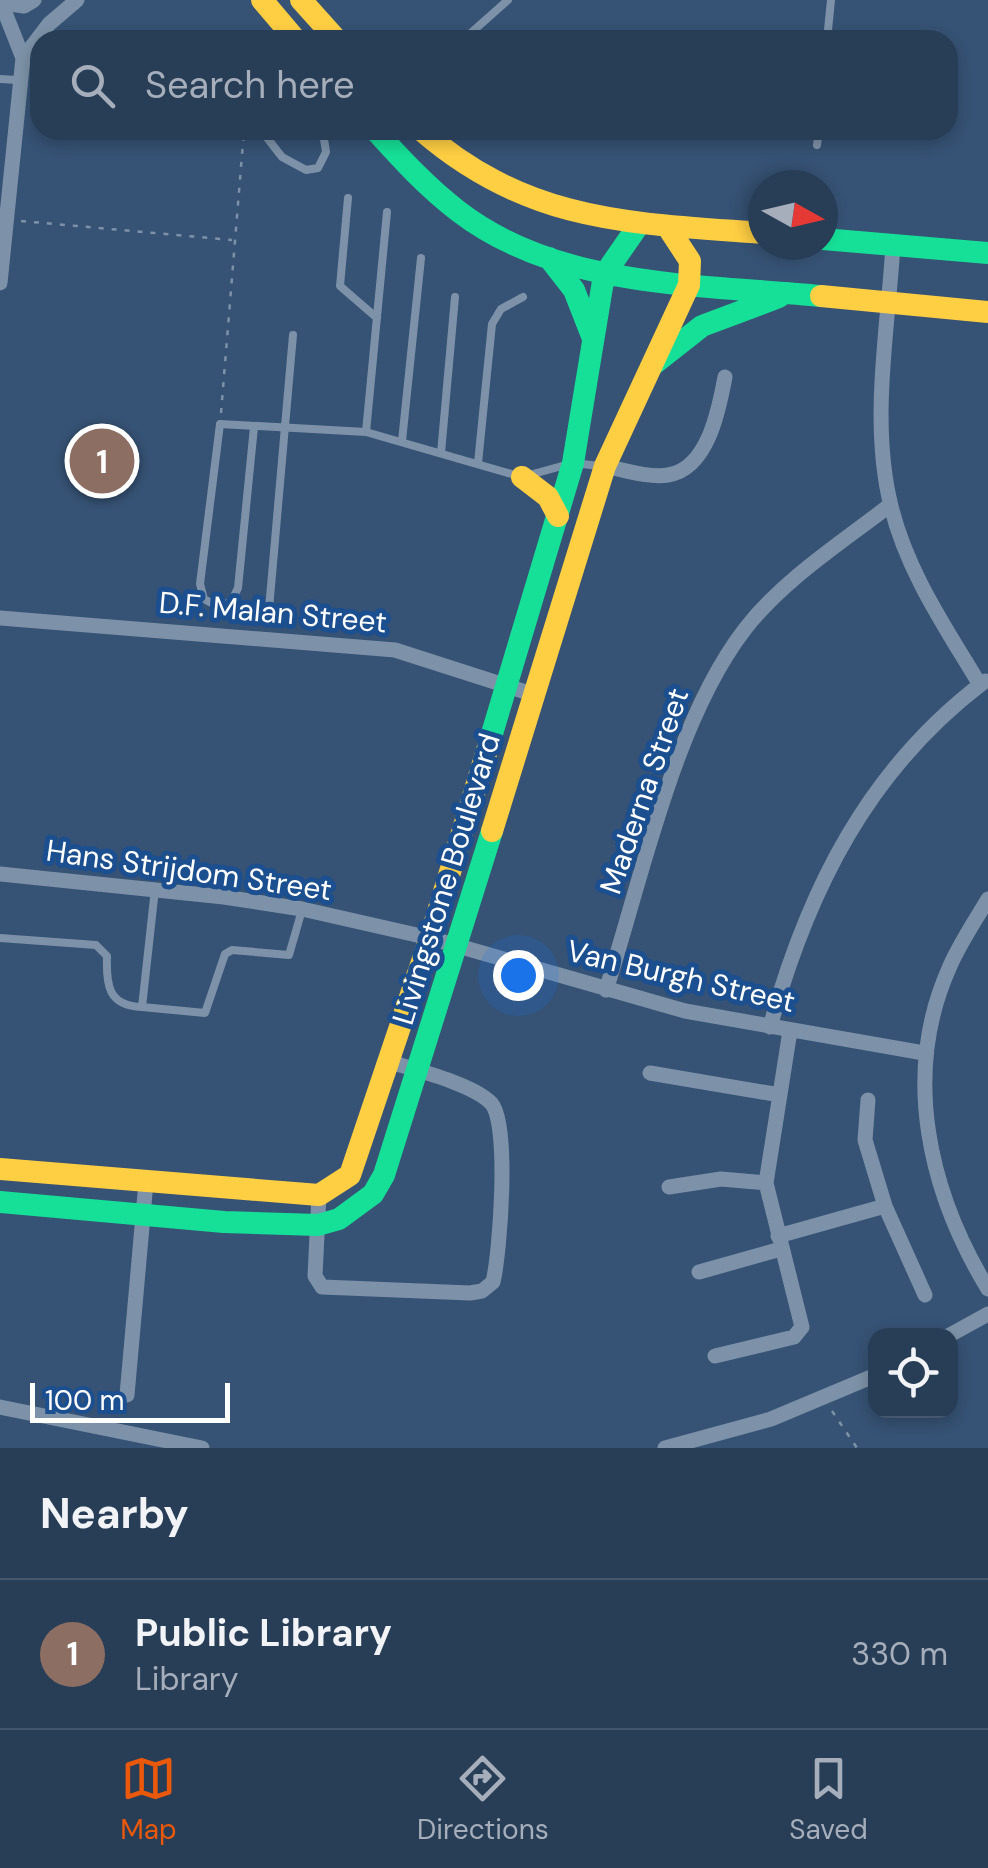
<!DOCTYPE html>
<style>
:root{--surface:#283e57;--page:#344961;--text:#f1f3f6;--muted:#a5aeba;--line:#44576d;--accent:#ea580c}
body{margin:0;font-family:"DM Sans",sans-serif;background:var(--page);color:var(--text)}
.controls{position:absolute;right:30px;bottom:30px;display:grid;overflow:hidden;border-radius:20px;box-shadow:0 5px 15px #0003}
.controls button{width:90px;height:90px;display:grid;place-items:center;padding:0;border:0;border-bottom:2px solid var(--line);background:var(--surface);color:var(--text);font:50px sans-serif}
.compass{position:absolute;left:748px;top:170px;width:90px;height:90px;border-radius:50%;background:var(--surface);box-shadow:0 5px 15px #0003;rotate:98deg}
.scale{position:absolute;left:30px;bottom:25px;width:200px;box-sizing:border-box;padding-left:10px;border:5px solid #fff;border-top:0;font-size:28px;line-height:35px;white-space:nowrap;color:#fff;-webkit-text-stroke:8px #1b4f8f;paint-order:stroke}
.you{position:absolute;left:518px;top:975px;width:35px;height:35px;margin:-25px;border:8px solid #fff;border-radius:50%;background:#1a73e8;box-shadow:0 0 0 15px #1a73e833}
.badge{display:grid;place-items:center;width:65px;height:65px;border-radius:50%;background:var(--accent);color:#fff;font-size:32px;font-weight:700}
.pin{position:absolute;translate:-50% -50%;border:5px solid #fff;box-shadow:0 2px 10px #0006}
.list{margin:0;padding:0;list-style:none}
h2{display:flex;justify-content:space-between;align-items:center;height:130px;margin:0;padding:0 40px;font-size:42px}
h2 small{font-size:32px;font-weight:400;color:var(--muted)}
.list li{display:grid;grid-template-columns:65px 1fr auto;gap:30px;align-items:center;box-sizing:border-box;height:150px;padding:0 40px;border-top:2px solid var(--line)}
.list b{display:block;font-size:38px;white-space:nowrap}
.list p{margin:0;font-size:32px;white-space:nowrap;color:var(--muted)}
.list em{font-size:32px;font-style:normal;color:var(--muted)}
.icon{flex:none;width:55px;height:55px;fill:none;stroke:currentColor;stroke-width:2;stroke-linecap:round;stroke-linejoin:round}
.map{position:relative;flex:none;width:988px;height:1448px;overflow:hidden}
.search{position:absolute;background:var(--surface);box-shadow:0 5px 15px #0003;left:30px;right:30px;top:30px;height:110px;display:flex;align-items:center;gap:25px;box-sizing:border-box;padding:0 35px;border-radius:30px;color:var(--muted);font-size:38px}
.sheet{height:280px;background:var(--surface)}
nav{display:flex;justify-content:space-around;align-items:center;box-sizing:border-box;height:140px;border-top:2px solid var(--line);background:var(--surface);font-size:28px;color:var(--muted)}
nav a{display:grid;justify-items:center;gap:5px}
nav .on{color:var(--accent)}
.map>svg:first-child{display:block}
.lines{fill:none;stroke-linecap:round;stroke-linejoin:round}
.path{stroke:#7d92a8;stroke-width:2.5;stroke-dasharray:5 8;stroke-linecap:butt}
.lane{stroke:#7d92a8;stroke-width:8}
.street{stroke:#7d92a8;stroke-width:15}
.fast{stroke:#16e098;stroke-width:22}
.slow{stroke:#ffcf43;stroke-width:22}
.labels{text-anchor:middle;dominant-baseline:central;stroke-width:10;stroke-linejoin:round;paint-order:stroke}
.street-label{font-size:30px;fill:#fff;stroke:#1b4f8f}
</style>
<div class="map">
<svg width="988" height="1448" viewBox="0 0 988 1448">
<rect width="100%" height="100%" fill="#365274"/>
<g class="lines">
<path class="path" d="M21,221L232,240
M221,413L244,130
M832,1411L857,1448"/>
<path class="lane" d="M463,40L508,0
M827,40L831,0
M0,79L17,80
M261,130L282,157L306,170L318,168L326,152L324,139L316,130
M817,145L819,130
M348,198L340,286L377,318
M254,427L238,588L231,602L217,606L204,599L200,584L220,424L366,432L522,477L573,463L600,466
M366,432L387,212
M402,441L421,258
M441,453L455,297
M478,463L492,324L501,309L523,297
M269,609L293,335
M0,938L96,945L107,956C106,985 108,1006 142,1007L155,889
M142,1007L205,1013L225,954L232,950L289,955L302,910"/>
<path class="street" d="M3,3L24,6L34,0
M23,58L49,24L77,0
M893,245C888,330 870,422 891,506C907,572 946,628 980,685
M0,283L23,58L0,0
M605,466C624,470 649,478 668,475C708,469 719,409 725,377
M0,618L395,650L535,695
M0,874L224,897L302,909L430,938L685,1011L924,1053
M988,899C975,921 960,943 950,966C901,1074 929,1192 988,1289
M606,990C642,878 674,721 745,629C784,579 841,543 890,505
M770,1027C808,890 868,769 985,681
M650,1073L780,1095
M669,1187L721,1179L766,1183
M319,1195L315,1276L322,1287L470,1293L482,1291L493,1282C500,1253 510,1123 491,1103C473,1084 416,1070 390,1062
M885,1206L925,1295
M778,1236L885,1206L865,1140L868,1100
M699,1272L781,1249
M948,1336L988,1314
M715,1356L794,1337L802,1327L766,1183L790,1031
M127,1395L146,1182
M0,1407L202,1448
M665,1448L771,1419L876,1375"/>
<path class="fast" d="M375,130C401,159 427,187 458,211C559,289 700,284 821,296
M823,239L988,253
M549,258L574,290L592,336
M655,363L702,326L779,297
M488,747L573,463L604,275L640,223
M0,1202L224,1222L318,1225L339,1219L373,1194L384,1175L492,831"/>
<path class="slow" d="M262,0L296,40
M301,0L337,40
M421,130C528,223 629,223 763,233
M821,296L988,312
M522,477L548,497L558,516
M492,831L605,466L689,285L690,261L667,226
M0,1169L319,1195L350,1175L430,938L488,747"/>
</g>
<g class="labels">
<g class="street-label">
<text transform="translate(273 612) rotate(5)">D.F. Malan Street</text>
<text transform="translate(644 791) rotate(-71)">Maderna Street</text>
<text transform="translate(189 870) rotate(8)">Hans Strijdom Street</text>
<text transform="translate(446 879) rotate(-73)">Livingstone Boulevard</text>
<text transform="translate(681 976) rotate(13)">Van Burgh Street</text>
</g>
</g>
</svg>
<div class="controls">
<button><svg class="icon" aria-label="locate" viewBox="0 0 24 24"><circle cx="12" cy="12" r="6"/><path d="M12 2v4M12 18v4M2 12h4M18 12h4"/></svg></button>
</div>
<svg class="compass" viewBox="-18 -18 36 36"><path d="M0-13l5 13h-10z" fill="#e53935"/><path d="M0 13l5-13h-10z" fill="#a5aeba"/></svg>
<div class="scale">100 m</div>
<div class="you"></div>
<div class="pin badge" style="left:102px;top:461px;background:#8d6e63">1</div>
<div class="search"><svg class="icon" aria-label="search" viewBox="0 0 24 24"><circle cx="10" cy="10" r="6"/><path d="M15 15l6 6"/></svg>Search here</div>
</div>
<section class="sheet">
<h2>Nearby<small></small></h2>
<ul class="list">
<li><span class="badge" style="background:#8d6e63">1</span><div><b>Public Library</b><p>Library</p></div><em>330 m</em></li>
</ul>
</section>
<nav>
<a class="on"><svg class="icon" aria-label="map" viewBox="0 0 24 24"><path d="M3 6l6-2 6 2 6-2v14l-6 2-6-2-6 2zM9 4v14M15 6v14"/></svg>Map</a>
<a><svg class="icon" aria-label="directions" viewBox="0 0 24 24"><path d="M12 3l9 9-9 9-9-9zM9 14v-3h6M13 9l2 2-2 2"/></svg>Directions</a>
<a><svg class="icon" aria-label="saved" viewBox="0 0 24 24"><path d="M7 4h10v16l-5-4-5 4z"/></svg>Saved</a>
</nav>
